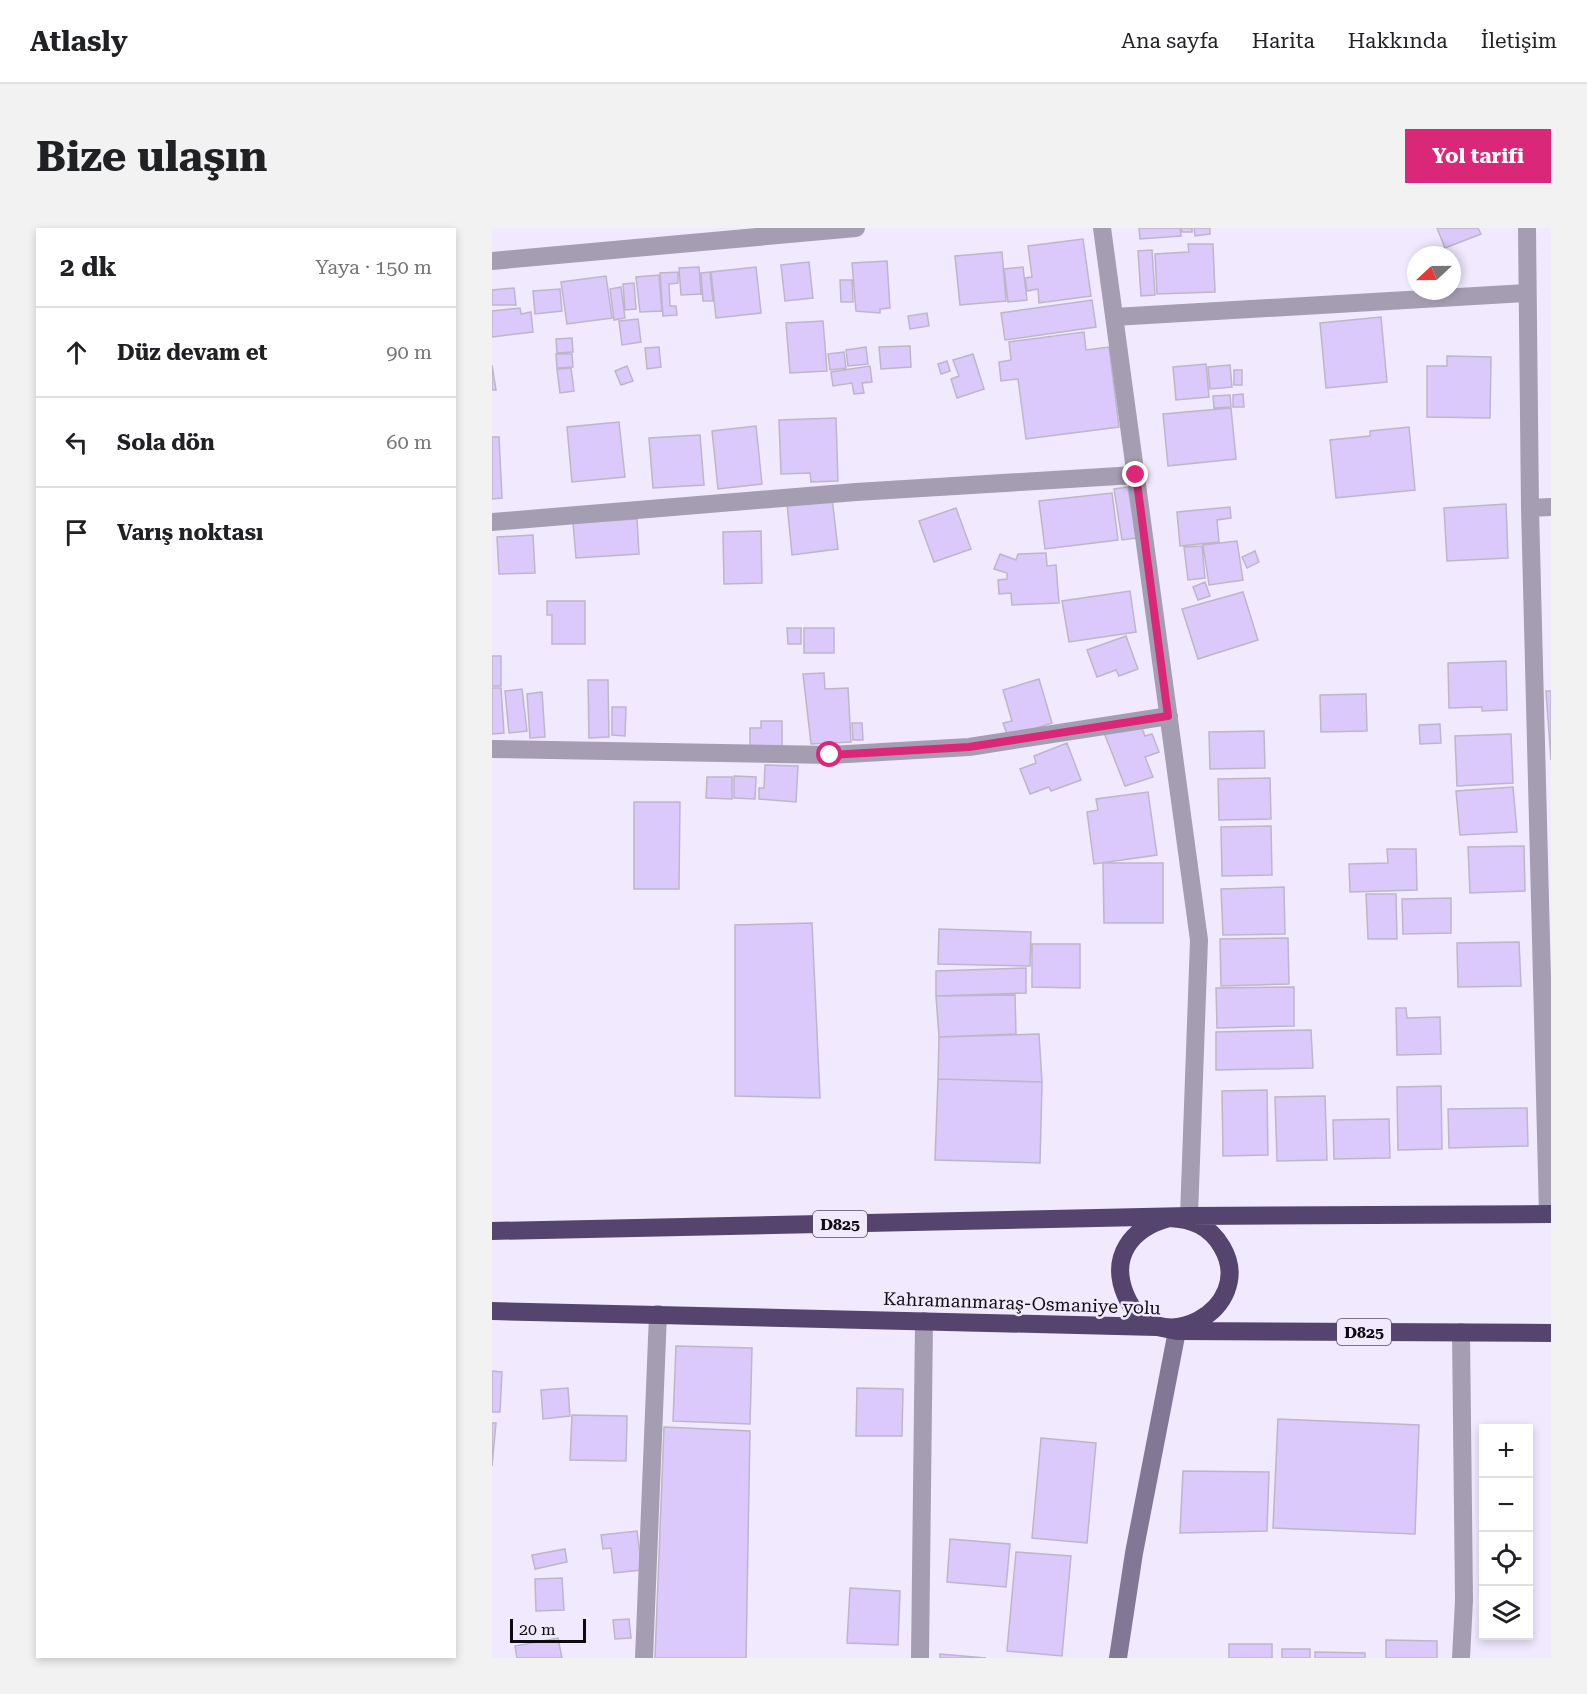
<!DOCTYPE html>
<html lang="tr">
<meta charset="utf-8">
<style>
:root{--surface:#fff;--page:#f2f2f2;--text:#202124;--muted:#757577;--line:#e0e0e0;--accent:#db2777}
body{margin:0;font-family:"Roboto Serif",serif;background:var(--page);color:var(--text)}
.controls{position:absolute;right:18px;bottom:18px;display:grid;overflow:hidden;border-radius:0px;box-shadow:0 3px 9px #0003}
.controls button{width:54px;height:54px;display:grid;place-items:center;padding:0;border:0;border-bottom:2px solid var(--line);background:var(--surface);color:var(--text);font:30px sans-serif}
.compass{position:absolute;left:915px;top:18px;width:54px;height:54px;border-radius:50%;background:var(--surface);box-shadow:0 3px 9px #0003;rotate:248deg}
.scale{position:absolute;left:18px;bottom:15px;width:76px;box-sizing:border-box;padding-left:6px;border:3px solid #0d0b11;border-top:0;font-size:16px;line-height:21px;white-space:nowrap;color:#0d0b11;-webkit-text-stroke:4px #f1eaff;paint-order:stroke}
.stop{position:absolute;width:18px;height:18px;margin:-14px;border:4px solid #db2777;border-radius:50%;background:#fff}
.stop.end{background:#db2777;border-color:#fff;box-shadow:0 2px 6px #0008}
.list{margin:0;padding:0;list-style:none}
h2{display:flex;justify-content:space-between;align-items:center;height:78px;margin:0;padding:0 24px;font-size:26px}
h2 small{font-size:20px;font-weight:400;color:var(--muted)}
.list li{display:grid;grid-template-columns:39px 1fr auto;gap:18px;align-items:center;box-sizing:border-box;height:90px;padding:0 24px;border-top:2px solid var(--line)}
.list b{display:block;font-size:22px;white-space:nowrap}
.list em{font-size:20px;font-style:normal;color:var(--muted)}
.icon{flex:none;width:33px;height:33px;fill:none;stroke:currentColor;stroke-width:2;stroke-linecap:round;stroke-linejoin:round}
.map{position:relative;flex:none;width:1059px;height:1430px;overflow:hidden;border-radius:0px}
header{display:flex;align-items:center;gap:36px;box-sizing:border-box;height:84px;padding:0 30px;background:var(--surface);border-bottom:2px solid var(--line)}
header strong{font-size:28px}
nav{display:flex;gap:33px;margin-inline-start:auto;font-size:21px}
.intro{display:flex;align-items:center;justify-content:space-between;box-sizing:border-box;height:144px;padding:0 36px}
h1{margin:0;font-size:42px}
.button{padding:15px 27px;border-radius:0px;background:var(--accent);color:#fff;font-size:21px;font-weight:700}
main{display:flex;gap:36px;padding:0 36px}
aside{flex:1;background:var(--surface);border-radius:0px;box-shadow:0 3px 9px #0003}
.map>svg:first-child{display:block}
.building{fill:#dac9fa;stroke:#bdb6ca;stroke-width:1.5}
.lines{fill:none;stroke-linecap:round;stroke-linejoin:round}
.street{stroke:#a59eb3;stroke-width:18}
.secondary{stroke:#827896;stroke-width:18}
.highway{stroke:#55456e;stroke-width:18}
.route{stroke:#db2777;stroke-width:8}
.labels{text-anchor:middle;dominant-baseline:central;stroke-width:5;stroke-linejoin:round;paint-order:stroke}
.shield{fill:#f1eaff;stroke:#514e58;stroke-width:1.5}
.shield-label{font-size:16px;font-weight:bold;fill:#0d0b11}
.street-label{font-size:18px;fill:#0d0b11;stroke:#f1eaff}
</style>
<header>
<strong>Atlasly</strong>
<nav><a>Ana sayfa</a><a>Harita</a><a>Hakkında</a><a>İletişim</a></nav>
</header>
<div class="intro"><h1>Bize ulaşın</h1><a class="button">Yol tarifi</a></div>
<main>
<aside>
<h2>2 dk<small>Yaya · 150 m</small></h2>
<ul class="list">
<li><svg class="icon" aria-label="ahead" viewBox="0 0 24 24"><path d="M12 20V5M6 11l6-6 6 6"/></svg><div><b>Düz devam et</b></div><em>90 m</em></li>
<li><svg class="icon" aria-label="left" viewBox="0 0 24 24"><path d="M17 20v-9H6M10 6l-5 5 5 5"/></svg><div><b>Sola dön</b></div><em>60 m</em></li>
<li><svg class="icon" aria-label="arrive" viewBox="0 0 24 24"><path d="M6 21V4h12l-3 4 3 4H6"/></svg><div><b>Varış noktası</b></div></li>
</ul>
</aside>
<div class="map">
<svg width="1059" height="1430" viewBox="0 0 1059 1430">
<rect width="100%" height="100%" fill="#f1eaff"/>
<path class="building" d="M647,0H688L689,8L648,11Z
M689,0H700V4H690Z
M702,0H718V6L703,8Z
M945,0H986L989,6L953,20Z
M591,11L599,68L547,75L546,61L535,63L533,50L540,49L536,18Z
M696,16H721L723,64L665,66L663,26L697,24Z
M660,22L663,67L649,68L646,23Z
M510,24L514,73L468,77L463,28Z
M395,33L398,80L388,81V85L364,83L360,35Z
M317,34L321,70L293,73L289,37Z
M207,39L209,66L189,67L187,40Z
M264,39L269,85L224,90L219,44Z
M531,39L535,72L516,74L512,41Z
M186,44V55L177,56L178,78H184L185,87L171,88L168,45Z
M218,44L221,73H211L209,45Z
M167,47L170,83L148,84L144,49Z
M114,48L120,90L75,96L69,54Z
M348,52H360L361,74H349Z
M142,55L144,81L133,82L131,56Z
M129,59L133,90L122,92L118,61Z
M22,60L24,77H0V62Z
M68,61L70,83L43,86L41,63Z
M600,72L604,99L513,112L509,85Z
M28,80L29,86L39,84L41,104L0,109V83Z
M435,85L437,98L418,101L416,88Z
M889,89L895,154L834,160L828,95Z
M146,91L149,114L130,117L127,93Z
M331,93L335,143L298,145L294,95Z
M592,104L594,122L617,119L627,199L534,211L526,151L509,153L507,134L519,132L517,114Z
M80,110L81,124L65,125L64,111Z
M418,118L419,139L389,141L387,119Z
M167,119L169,139L155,141L153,120Z
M374,119L376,136L356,138L354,122Z
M352,124L354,140L338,142L336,126Z
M64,126H80L81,139L65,140Z
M481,126L492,161L465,170L459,151L467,148L461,132Z
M955,128L999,129L998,190L935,189V138H955Z
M455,133L458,143L449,146L446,136Z
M714,136L717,169L684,172L681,139Z
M0,137L4,162H0Z
M738,137L740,159L718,161L716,139Z
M135,138L141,153L129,157L123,143Z
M378,138L380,154L370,155L372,165L362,166L360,155L341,158L339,144Z
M79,140L82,163L68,165L65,141Z
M742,142H750V157H742Z
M751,166L752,179H741V167Z
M738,167L739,179L722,180L721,168Z
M739,180L744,231L676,238L671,186Z
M344,190L346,253L319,254L318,245L289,246L287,192Z
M127,194L133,249L80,254L75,199Z
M264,198L270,256L226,261L220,203Z
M917,199L923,262L844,270L838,212L878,208V203Z
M208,207L212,257L161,260L157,210Z
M0,209H7L10,270L0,271Z
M636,259L644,310L630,312L622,261Z
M620,265L626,312L553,321L547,273Z
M340,270L346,321L300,327L295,275Z
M1014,276L1016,330L955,333L952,280Z
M738,279L739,290L725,292L727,314L688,318L685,284Z
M464,280L479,321L442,334L427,293Z
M145,291L147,326L84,330L81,295Z
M269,303L270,355L232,356L231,304Z
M41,307L43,345L7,346L5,309Z
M745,313L751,352L717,357L711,317Z
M710,318L713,350L696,352L692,319Z
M763,323L767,334L755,340L750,329Z
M554,325L555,338L564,337L567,375L520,377L519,365L507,366L506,352L515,351V345L502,341L508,326L524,332L526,326Z
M713,354L718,368L706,372L701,359Z
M638,363L644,404L577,414L570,373Z
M751,364L766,412L706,431L690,381Z
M55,373H93V416H60V387H55Z
M295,400H309V416H296Z
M312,400H342V425H312Z
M634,408L646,441L627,448L624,442L605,449L595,422Z
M0,428H9V458H0Z
M1014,433L1015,482L990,483V479L957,480L956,435Z
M332,445L333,461L356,460L359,514L319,516L311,446Z
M547,451L560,495L516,509L511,495L520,493L511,462Z
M96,452H116L117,509L97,510Z
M0,460H9L12,505L0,506Z
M30,461L35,503L17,505L13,463Z
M1054,463H1059V532Z
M50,464L53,509L38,510L35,466Z
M874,466L875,503L829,504L828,467Z
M120,479H134L133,508L120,507Z
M269,493H290V522H258V500H269Z
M360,495H370L371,512H361Z
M648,495L653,508L660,506L667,524L653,529L661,549L633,558L611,502Z
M948,496L949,515L928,516L927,497Z
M772,503L773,540L718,541L717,504Z
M1019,506L1021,555L965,558L963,508Z
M575,515L589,552L559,563L557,559L538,566L528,541L544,535L542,528Z
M273,537L306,538L304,574L267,571V560H272Z
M242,548L264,549L263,571L242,570Z
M215,549H240V571L214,570Z
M778,550L779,591L727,592L726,551Z
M1021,559L1025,604L968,607L964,563Z
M656,564L665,627L602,636L595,584L606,582L604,571Z
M142,574H188L187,661H142Z
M779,598L780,647L730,648L729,599Z
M1032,618L1033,663L978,665L976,619Z
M895,621H924L925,662L858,664L857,636L896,635Z
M611,635H671V695H612Z
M792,659L793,706L731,707L729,661Z
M874,666H904L905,711H876Z
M959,670V705L911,706L910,671Z
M320,695L328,870L243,868V697Z
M447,701L539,704L538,738L446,736Z
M796,710L797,756L729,758L728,711Z
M1027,714L1029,758L966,759L965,715Z
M540,716H588V760L540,759Z
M534,740V765L444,768V743Z
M802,759V798L725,800L724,760Z
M523,767L524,806L447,809L444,768Z
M904,780H914L915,790L948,789L949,826L905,827Z
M819,802L821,840L724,842V804Z
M547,806L550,854L446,851L447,809Z
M446,851L550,854L548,935L443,932Z
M949,858L950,921L906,922L905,859Z
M775,862L776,927L731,928L730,863Z
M833,868L835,932L785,933L783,869Z
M1035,880L1036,918L957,920L956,881Z
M897,891L898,930L842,931L841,892Z
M184,1118L260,1120L258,1196L181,1193Z
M0,1143L10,1144L8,1184H0Z
M76,1160L78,1188L51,1191L49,1162Z
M365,1160L411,1161L410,1208H364Z
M80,1187L135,1188L134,1233L78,1232Z
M786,1191L927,1197L923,1306L781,1300Z
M0,1195H4L0,1238Z
M172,1199L258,1203L254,1430H163Z
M549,1210L604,1215L595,1315L540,1310Z
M691,1243L777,1244L775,1303L688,1305Z
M145,1303L150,1342L122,1345L119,1320L111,1321L109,1307Z
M458,1311L518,1316L514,1359L455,1354Z
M73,1321L75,1334L43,1341L40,1327Z
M524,1324L579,1328L570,1428L515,1423Z
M70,1350L72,1382L44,1383L43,1351Z
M358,1360L408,1363L406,1417L355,1415Z
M137,1391L139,1410L123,1411L121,1392Z
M66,1410L70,1430H25L23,1418Z
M894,1412L945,1413V1430H894Z
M737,1416H780V1430H737Z
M790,1421H818V1430H790Z
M823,1424L873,1425V1430H823Z
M448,1426L494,1430H448Z"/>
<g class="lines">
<path class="street" d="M610,0L707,712L697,988
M1035,0L1038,280L1056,986
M0,33L364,0
M622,89L1035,65
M1038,280L1059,279
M0,294L364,264L643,247
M0,521L338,527L477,519L677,488
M969,1104L972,1372L969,1430
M152,1430L166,1086
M428,1430L432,1093"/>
<path class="secondary" d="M626,1430L642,1325L685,1103"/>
<path class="highway" d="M677,990C700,991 718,998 730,1019C766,1081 663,1136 634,1068C617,1029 639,1000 677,990Z
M0,1003L697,988L1059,986
M0,1083L665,1099L685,1103L1059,1105"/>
</g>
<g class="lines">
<path class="route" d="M338,527L477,519L676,488L644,247"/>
</g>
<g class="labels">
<g class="shield">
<rect x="321" y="983" width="54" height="26" rx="4.5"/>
<rect x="845" y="1091" width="54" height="26" rx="4.5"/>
</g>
<g class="shield-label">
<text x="348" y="996">D825</text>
<text x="872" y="1104">D825</text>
</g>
<g class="street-label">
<text transform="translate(530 1075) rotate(2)">Kahramanmaraş-Osmaniye yolu</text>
</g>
</g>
</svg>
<div class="controls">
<button>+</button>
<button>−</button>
<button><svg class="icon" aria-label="locate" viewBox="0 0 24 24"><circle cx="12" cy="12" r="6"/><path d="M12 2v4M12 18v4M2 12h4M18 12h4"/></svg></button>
<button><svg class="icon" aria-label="layers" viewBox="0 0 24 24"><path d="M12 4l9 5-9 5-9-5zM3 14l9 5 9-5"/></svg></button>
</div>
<svg class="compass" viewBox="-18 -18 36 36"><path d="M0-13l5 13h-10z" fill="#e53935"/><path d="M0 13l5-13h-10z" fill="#757577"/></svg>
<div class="scale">20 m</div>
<div class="stop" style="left:338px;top:527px"></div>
<div class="stop end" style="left:644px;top:247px"></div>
</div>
</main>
